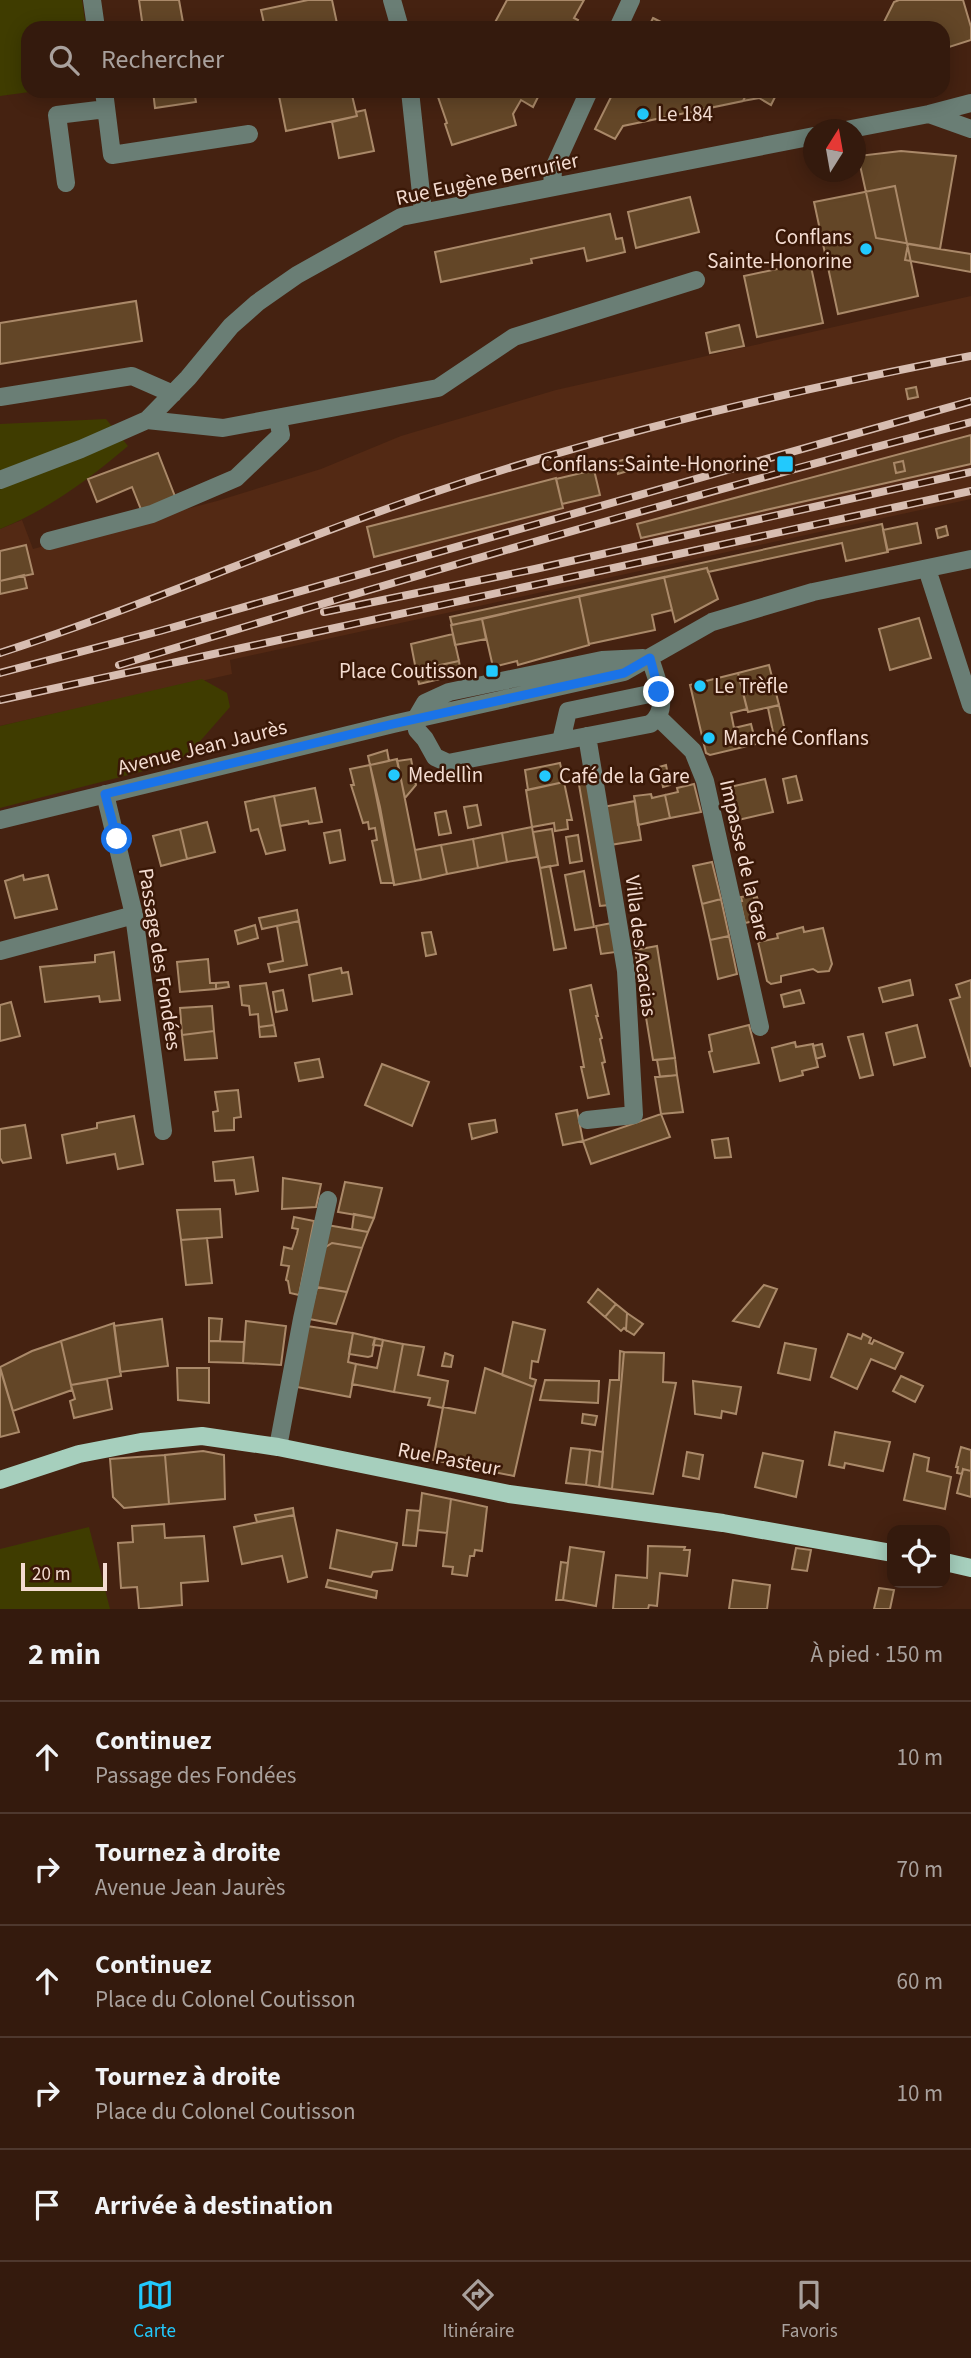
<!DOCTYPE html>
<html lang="fr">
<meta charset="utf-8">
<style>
:root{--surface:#341a0d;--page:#3c2316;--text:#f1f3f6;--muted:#a9a19d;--line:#4e382e;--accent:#22c9fd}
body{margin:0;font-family:"Source Sans 3",sans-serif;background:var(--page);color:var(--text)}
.controls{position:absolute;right:21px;bottom:21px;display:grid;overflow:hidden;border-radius:14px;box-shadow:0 4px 18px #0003}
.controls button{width:63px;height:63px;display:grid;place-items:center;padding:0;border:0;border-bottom:2px solid var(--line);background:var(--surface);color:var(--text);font:35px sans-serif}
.compass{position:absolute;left:803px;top:119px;width:63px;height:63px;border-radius:50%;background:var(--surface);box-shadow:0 4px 18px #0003;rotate:11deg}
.scale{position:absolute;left:21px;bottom:18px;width:86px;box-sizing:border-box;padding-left:7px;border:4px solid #f4dcd1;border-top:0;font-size:19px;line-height:24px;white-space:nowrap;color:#f4dcd1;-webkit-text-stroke:5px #3a1807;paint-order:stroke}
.stop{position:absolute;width:21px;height:21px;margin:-16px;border:5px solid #1a73e8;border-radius:50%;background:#fff}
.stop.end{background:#1a73e8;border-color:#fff;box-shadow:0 2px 7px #0008}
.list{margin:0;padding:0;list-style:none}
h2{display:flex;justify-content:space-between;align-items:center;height:91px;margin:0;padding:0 28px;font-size:30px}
h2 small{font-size:23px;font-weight:400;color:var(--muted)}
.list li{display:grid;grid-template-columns:46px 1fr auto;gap:21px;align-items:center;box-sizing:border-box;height:112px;padding:0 28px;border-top:2px solid var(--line)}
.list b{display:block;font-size:26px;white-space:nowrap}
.list p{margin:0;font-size:23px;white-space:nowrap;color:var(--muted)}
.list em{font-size:23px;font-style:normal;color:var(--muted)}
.icon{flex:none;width:38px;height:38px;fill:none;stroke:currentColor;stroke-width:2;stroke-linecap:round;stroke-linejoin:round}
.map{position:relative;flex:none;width:971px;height:1609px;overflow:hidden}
.search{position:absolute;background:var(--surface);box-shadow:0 4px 18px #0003;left:21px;right:21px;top:21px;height:77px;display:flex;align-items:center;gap:18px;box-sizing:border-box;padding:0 24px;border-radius:21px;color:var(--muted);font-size:26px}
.sheet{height:651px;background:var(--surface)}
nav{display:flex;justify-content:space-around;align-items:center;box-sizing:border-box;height:98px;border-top:2px solid var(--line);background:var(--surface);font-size:19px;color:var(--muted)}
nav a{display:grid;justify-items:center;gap:4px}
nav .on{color:var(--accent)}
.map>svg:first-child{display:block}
.built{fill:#532914}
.green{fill:#3f3c00}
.building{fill:#634627;stroke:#aa8969;stroke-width:2}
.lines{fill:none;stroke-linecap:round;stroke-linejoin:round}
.minor{stroke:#6a7e75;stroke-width:18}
.major{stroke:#a6cfbd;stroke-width:18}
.rail-casing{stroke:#d7bdb1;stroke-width:8}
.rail{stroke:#3a1807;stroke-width:5;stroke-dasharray:16;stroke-linecap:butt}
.route{stroke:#1a73e8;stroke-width:9}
.poi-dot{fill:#22c9fd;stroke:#3a1807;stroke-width:2.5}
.labels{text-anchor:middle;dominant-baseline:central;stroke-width:5;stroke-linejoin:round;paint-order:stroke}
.poi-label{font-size:21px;fill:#f4dcd1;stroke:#3a1807;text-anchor:start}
.street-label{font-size:21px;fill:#f4dcd1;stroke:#3a1807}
</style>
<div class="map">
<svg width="971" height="1609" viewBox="0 0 971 1609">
<rect width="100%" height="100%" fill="#452211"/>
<path class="built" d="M971,296V499L230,660L232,674L0,726V529L22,520L33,549L217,501L321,469L401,436L556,390Z"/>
<path class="green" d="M0,0H82L86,28H28V91H37L0,96Z
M106,419L128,446C89,479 48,510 0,529V424Z
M202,679L227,693L230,707L195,747L175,763L0,808V726Z
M89,1527L110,1609H0V1549Z"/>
<path class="building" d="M139,0H179L184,28H143Z
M308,0H332L338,28H265L261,10Z
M507,0H584L574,18L578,20L574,28H492Z
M899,0H963L971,27V40L943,49V28H881L894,2Z
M653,18L663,23L672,28H648Z
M153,91H194L196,102L155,108Z
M278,91H351L357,116L286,131Z
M444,91H541L533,107L521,100L513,114L516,125L452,145L445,124L447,123L437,94Z
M614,91H748L743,101L623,126L615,139L595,129Z
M748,91H763L759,98L743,101Z
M763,91H778L771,105L759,98Z
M365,110L374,151L339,158L332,122L357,116L356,112Z
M901,151L956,156L940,249L876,238L858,156Z
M895,186L918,296L838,314L814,202Z
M690,197L699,232L636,248L628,212Z
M610,214L616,239L622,238L625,252L587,261L584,248L531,259L532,263L441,282L435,252Z
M908,244L971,254V272L905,260Z
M810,262L823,323L757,337L744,276Z
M136,301L142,341L0,364V323Z
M739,325L744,346L710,353L706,333Z
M916,387L918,397L908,399L906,389Z
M971,435V464L641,538L637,524Z
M158,453L176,499L142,512L132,487L97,502L88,479Z
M631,458L634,469L618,474L615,462Z
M903,461L905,471L896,473L894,463Z
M594,470L600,495L562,504L556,479Z
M556,478L563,508L374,557L367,527Z
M917,523L921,543L887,550L883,530Z
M882,524L888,552L846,561L842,543L708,572L707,568L452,625L450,617Z
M946,526L948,535L938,538L936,529Z
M26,545L33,574L0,581V551Z
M707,568L718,599L675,622L664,577Z
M24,575L27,588L0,594V581Z
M664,577L672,610L652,615L655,630L589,644L579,596Z
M579,596L589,645L518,665L517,661L493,667L482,619Z
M919,618L931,658L890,670L879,629Z
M482,619L486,639L455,645L451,625Z
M453,634L459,661L416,670L411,644Z
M459,661L461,674L419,684L416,670Z
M769,665L779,705L748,712L738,673Z
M738,673L747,709L731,713L734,728L751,724L756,744L710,755L706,753L690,685Z
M779,705L786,735L774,737L768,708Z
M387,750L389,761L370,765L368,756Z
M397,759L421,880L394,885L370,765Z
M411,759L416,785L405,798L397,761Z
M560,763L564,782L528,790L525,770Z
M370,765L380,807L394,883H381L372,841L377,840L375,828L369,829L368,822L363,823L351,785H354L350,769Z
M666,765L670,785L663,787L659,767Z
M796,776L802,800L788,803L783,779Z
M587,778L609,905L600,906L578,779Z
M765,779L773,812L738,820L730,787Z
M564,782L572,820H567L568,829L555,831L554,823L532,827L526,790Z
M694,784L701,812L670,818L665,795L678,792L677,788Z
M315,788L322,822L309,824L308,821L280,826L274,796Z
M651,794L652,798L665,795L670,818L638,825L634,796Z
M274,796L285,850L266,854L258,829L251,831L245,802Z
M635,801L641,840L610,845L603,807Z
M477,805L481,825L468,828L464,807Z
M446,811L451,833L439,835L435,813Z
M207,822L215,852L187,859L180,829Z
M532,827L537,857L507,862L502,833Z
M180,829L187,859L161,866L153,836Z
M552,829L558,865L540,868L533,832Z
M340,830L345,860L330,863L324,833Z
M502,833L507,862L478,868L473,839Z
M578,835L582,861L570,863L566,837Z
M473,839L478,868L447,874L441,845Z
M441,845L447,874L421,880L415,850Z
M712,862L721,899L702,904L693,866Z
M550,866L566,948L554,950L540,868Z
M584,871L594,927L575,930L565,875Z
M23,875L24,880L48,875L57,909L15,918L5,881Z
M753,895L754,898L757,897L763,919L745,923L740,901H742L741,897Z
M721,899L729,936L710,940L702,904Z
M297,910L299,921L262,929L259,918Z
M299,921L307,965L270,972L268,964L283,961L277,926Z
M612,923L616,952L601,954L596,926Z
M255,925L258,938L238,944L235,931Z
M803,927L804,932L823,928L832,964L829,971L818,972L813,969L781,976V982L771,984L767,981L758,942L778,938L777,934Z
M431,932L436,954L426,956L422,933Z
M729,936L737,974L718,979L710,940Z
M657,946L675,1058L653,1060L635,950Z
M114,952L120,1000L100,1002L99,996L45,1002L40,967L95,962V955Z
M208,959L210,983H216V989L180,992L177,962Z
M341,968L342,973L348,972L352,994L313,1001L309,975Z
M910,980L913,995L883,1002L879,988Z
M971,980V1067L950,1000L960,997L956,985Z
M228,982L229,987L216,989V983Z
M266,983L274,1025L259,1027L258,1014L250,1015L249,1006L242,1005L240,986Z
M591,985L598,1016H596L602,1038L600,1039L605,1062L602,1063L609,1094L588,1098L581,1067H584L570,990Z
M283,990L287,1010L276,1012L273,992Z
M800,990L804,1003L784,1007L781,995Z
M11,1002L20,1036L0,1041V1005Z
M212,1006L214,1031L182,1035L180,1008Z
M274,1025L276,1036L260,1037L259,1027Z
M749,1025L759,1063L714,1072L709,1052L712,1051L709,1035Z
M917,1025L925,1057L894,1065L886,1033Z
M214,1031L217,1058L185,1060L182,1035Z
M863,1034L873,1075L860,1078L848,1037Z
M795,1042L796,1047L813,1044L818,1067L802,1071L803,1075L780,1081L772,1048Z
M822,1044L825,1056L816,1059L813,1046Z
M675,1058L677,1075L660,1077L657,1060Z
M319,1059L323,1077L299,1081L295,1063Z
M382,1064L429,1082L412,1126L365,1105Z
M677,1075L683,1112L661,1114L655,1077Z
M238,1090L241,1117L234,1118V1130L215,1131L213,1112L218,1111L215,1092Z
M577,1110L583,1141L563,1145L556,1114Z
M661,1114L670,1137L591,1164L583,1141Z
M134,1116L143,1164L118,1169L115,1154L67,1163L62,1135L97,1128V1123Z
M495,1120L497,1132L472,1139L469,1124Z
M25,1125L31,1158L3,1163L0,1158V1129Z
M728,1138L731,1157L715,1158L712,1140Z
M253,1157L258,1191L236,1194L234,1180L215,1181L213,1162Z
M283,1178L321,1184L316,1207L282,1209Z
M345,1182L382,1188L374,1218L338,1212Z
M220,1209L222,1237L181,1240L177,1210Z
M354,1214L374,1218L368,1232L352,1229Z
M294,1217L314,1221L299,1295L290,1293L288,1281L286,1280L289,1266L281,1265L284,1247L292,1249L297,1234L298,1229L292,1228Z
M327,1225L368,1232L362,1248L332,1243L324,1248Z
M207,1238L212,1283L186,1285L181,1240Z
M332,1243L362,1248L347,1292L317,1287L324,1248Z
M764,1285L777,1289L759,1327L733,1321Z
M317,1287L347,1292L336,1324L309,1319Z
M598,1289L616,1304L605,1317L588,1302Z
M616,1304L627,1313L626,1330L624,1328L621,1331L605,1317Z
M627,1313L643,1324L634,1335L626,1330Z
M209,1318L222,1319L220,1341H209Z
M162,1319L168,1366L120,1372L114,1326Z
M246,1321L286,1326L281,1365L243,1363Z
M513,1322L545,1330L538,1362L532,1361L530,1378L536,1380L534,1387L502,1375Z
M114,1323L121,1376L71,1385L61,1341Z
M307,1326L353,1333L348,1362L356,1364L350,1397L297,1387Z
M353,1333L375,1338L372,1356L368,1357L349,1354Z
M848,1334L861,1339L863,1334L871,1338L869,1343L872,1344L874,1340L903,1353L895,1369L871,1359L857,1389L831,1377Z
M375,1338L383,1340L382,1346L373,1345Z
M383,1340L403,1344L394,1392L352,1384L356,1364L377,1368Z
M61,1341L72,1390L13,1411L0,1367L32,1351Z
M209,1341L244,1342L243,1363L209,1362Z
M785,1343L816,1349L810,1380L778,1373Z
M403,1344L424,1347L418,1375L448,1381L443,1408L428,1405L430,1398L394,1392Z
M620,1351L624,1352L612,1489L599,1487L610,1380H619Z
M624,1352L664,1353L663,1382L676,1383L653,1494L612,1489Z
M445,1353L453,1356L451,1367L442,1366Z
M0,1368L19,1432L0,1437Z
M177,1368H209V1403L178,1400Z
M485,1368L534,1387L514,1476L433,1460L443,1407L475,1413Z
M901,1376L923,1386L915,1402L893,1391Z
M107,1379L112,1409L74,1418L70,1401L75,1399L71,1385Z
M545,1380L599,1381L598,1403L540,1400Z
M693,1381L741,1387L736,1414L722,1411L721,1418L695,1414Z
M583,1414L597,1416L595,1425L582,1423Z
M835,1432L890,1442L883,1471L845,1463L844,1468L829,1465Z
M961,1447L971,1450V1471L963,1469L962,1474L957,1473L958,1467H956Z
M571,1448L590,1450L586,1485L566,1483Z
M590,1450L603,1452L599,1487L586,1485Z
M203,1451L224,1455L225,1499L169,1504L165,1455Z
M687,1452L703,1455L699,1479L683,1476Z
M763,1453L803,1461L796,1497L755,1487Z
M914,1454L929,1458L927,1471L951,1477L945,1509L904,1500Z
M165,1455L169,1504L124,1508L113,1497L110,1459Z
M963,1469L971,1471V1497L957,1493Z
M422,1493L451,1499L447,1533L418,1530Z
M451,1499L487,1507L482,1551L475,1550L474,1556H470L467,1576L452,1574L453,1567L443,1566Z
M293,1508L294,1515L257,1522L255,1515Z
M407,1510L420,1511L416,1546L403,1545Z
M294,1515L307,1577L288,1582L282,1556L242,1564L234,1527Z
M164,1524L165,1538L204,1536L208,1581L181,1583L182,1605L139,1609L137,1587L121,1588L118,1543L133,1542L132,1526Z
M337,1530L397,1543L392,1570L373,1572L371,1577L330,1568Z
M648,1546L685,1547L684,1550H690L687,1576L660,1573L657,1606L649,1605L648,1609H613L616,1575L647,1578Z
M570,1547L604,1552L596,1606L563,1600Z
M796,1548L811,1550L807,1571L792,1569Z
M561,1562L568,1563L563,1600H556Z
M328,1580L377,1591L376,1598L326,1587Z
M733,1580L770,1585L767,1609H729Z
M879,1588L894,1590L890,1609H874Z"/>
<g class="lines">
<path class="minor" d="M92,0L96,28
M392,0L400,28
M618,28L631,0
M104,91L112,155L249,134
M410,91L423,212
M929,114L971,129
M846,130L929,114L971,103
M66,183L57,115L106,109
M552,187L553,170L589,91
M0,397L132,376L173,394
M147,420L223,428L438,388L514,337L696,280
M0,480L81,449L147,420L188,378L231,326L257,303L297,275L401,217L814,136
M49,541L152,514L236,478L281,435L278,418
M927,569L971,705
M659,718L693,751L705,781L760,1027
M415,720L417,730L425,739L435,757L448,763L650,724C672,709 656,679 650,658
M415,720L425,703L449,692L602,660L643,658
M561,741L568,711L659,692
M105,794L134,915L163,1131
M0,820L393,724L624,672L712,622L813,592L971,559
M0,951L134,915
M587,1120L634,1115L626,971L587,736
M278,1447L302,1319L328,1200"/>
<path class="major" d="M0,1480L79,1454L141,1442L202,1436L278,1447L509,1494L723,1523L892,1553
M945,1562L971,1568"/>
<defs>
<path id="rail" d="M324,612L535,569L971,472
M0,653C146,606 287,542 432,493C608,433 789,391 971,356
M119,665C402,579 685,496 971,422
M0,673L160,631L971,401
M0,700L971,491"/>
</defs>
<use href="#rail" class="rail-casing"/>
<use href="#rail" class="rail"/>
</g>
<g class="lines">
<path class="route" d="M117,839L105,794L393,724L624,673L650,658L659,692"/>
</g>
<g class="poi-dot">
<circle cx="643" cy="114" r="7"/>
<circle cx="866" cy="249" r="7"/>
<rect x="776" y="455" width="18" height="18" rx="3.5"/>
<rect x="485" y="664" width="14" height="14" rx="3.5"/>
<circle cx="700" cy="686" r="7"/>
<circle cx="709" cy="738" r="7"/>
<circle cx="394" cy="775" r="7"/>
<circle cx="545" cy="776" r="7"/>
</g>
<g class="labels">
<g class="poi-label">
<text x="657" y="114">Le 184</text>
<text x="852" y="237" text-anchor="end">Conflans<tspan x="852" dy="24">Sainte-Honorine</tspan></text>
<text x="769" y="464" text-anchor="end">Conflans-Sainte-Honorine</text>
<text x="478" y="671" text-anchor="end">Place Coutisson</text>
<text x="714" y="686">Le Trèfle</text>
<text x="723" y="738">Marché Conflans</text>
<text x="408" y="775">Medellìn</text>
<text x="559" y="776">Café de la Gare</text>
</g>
<g class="street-label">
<text transform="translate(487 179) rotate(-12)">Rue Eugène Berrurier</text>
<text transform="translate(202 747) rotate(-14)">Avenue Jean Jaurès</text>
<text transform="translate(745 860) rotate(77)">Impasse de la Gare</text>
<text transform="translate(641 946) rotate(83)">Villa des Acacias</text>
<text transform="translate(160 959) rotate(81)">Passage des Fondées</text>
<text transform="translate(449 1459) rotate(11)">Rue Pasteur</text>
</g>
</g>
</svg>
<div class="controls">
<button><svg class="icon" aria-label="locate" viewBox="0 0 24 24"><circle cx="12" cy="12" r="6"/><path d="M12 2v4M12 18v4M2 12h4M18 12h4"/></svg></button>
</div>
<svg class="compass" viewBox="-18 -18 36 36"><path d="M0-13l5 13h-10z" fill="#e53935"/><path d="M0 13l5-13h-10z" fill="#a9a19d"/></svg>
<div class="scale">20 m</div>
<div class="stop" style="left:117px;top:839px"></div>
<div class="stop end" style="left:659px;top:692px"></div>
<div class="search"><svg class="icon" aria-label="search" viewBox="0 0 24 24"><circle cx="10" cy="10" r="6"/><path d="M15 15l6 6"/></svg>Rechercher</div>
</div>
<section class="sheet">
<h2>2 min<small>À pied · 150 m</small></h2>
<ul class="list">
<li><svg class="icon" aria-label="ahead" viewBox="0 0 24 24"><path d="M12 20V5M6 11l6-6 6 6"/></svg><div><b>Continuez</b><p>Passage des Fondées</p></div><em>10 m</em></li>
<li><svg class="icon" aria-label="right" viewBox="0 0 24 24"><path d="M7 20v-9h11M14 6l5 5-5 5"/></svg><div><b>Tournez à droite</b><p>Avenue Jean Jaurès</p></div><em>70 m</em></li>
<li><svg class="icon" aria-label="ahead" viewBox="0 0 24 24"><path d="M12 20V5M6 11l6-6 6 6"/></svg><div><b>Continuez</b><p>Place du Colonel Coutisson</p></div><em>60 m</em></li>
<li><svg class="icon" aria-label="right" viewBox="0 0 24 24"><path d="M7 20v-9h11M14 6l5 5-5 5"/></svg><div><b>Tournez à droite</b><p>Place du Colonel Coutisson</p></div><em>10 m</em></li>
<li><svg class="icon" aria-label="arrive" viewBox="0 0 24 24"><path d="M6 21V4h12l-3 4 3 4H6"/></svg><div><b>Arrivée à destination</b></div></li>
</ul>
</section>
<nav>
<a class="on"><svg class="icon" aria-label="map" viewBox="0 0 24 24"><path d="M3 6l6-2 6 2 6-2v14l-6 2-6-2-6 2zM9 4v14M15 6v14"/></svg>Carte</a>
<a><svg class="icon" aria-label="directions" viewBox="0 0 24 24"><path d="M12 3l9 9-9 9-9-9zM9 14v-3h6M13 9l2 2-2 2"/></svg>Itinéraire</a>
<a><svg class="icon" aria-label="saved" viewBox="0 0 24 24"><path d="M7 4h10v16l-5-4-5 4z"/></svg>Favoris</a>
</nav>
